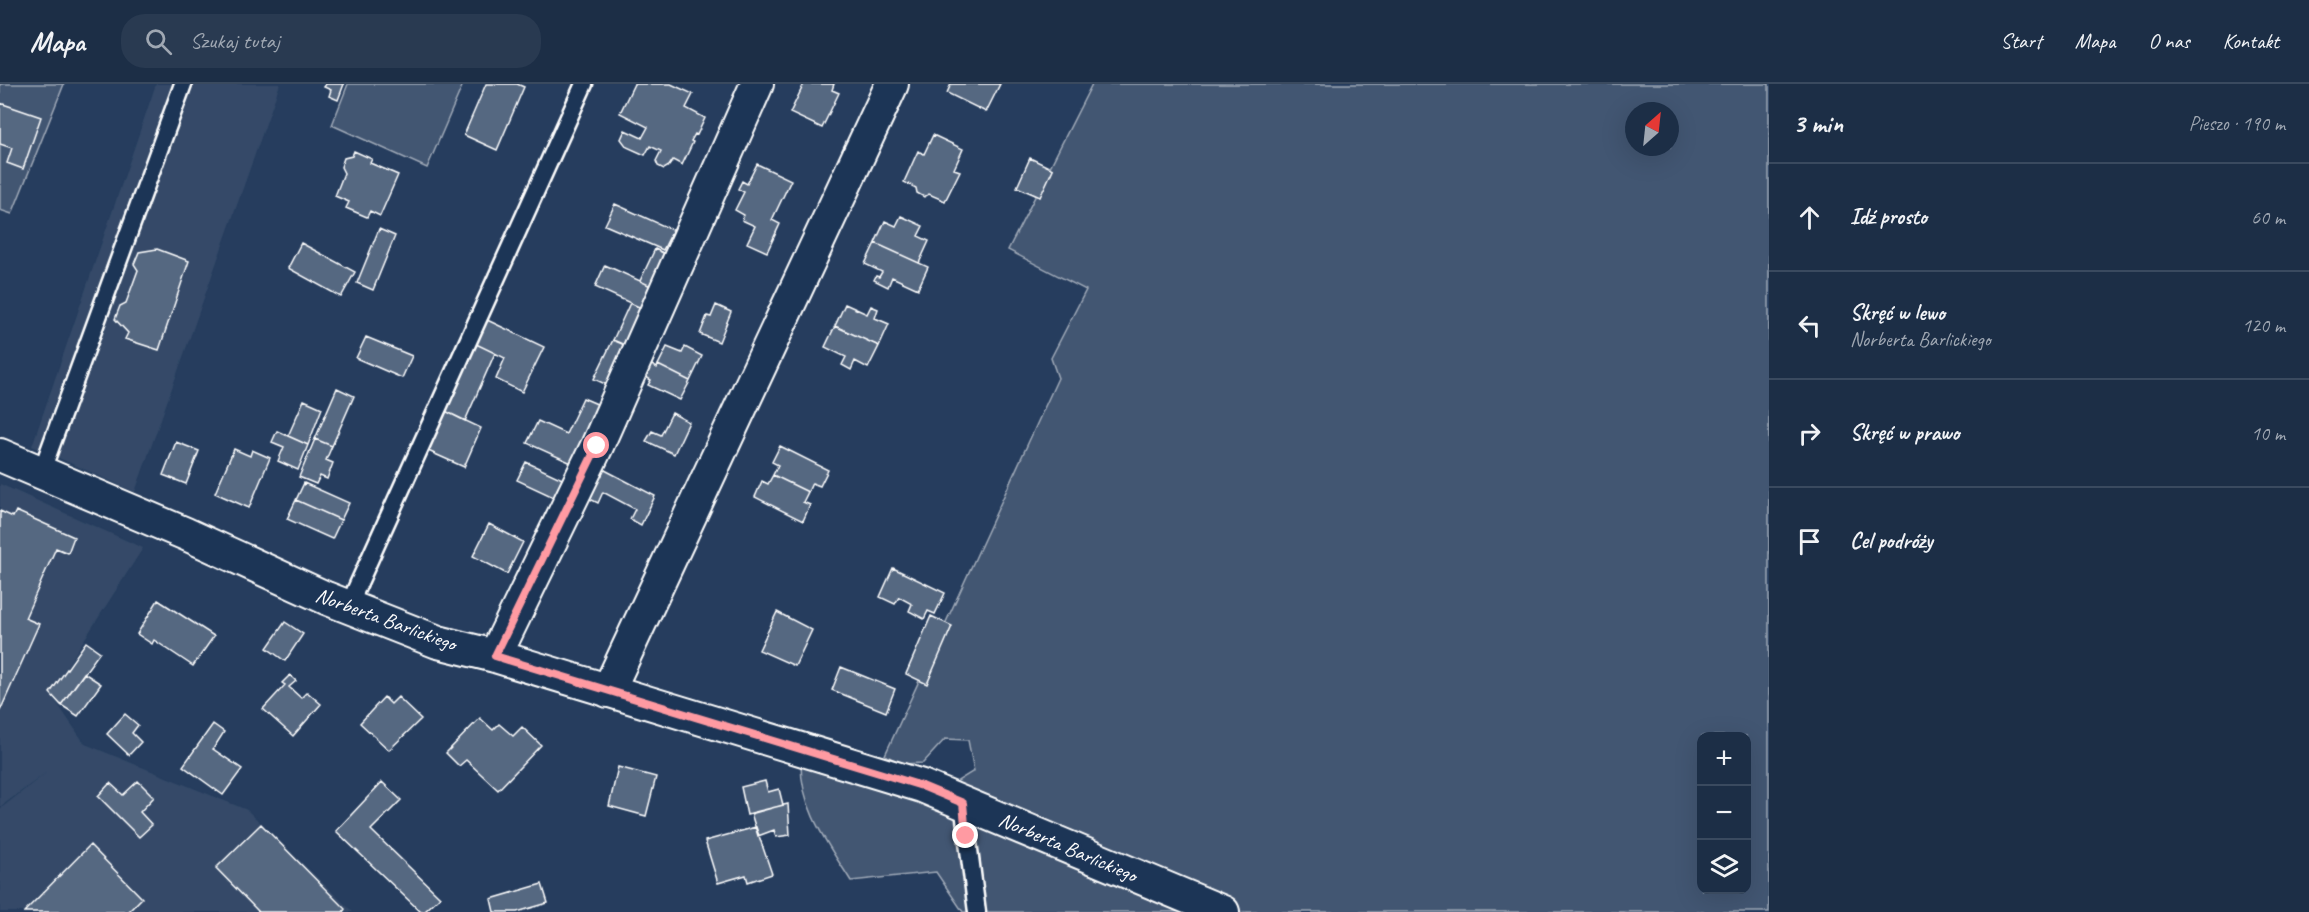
<!DOCTYPE html>
<html lang="pl">
<meta charset="utf-8">
<style>
:root{--surface:#1c2e46;--page:#293a51;--text:#f1f3f6;--muted:#a0a8b3;--line:#3a4a5f}
body{margin:0;font-family:Caveat,sans-serif;background:var(--page);color:var(--text)}
.controls{position:absolute;right:18px;bottom:18px;display:grid;overflow:hidden;border-radius:12px;box-shadow:0 6px 24px #0002}
.controls button{width:54px;height:54px;display:grid;place-items:center;padding:0;border:0;border-bottom:2px solid var(--line);background:var(--surface);color:var(--text);font:30px sans-serif}
.compass{position:absolute;left:1625px;top:18px;width:54px;height:54px;border-radius:50%;background:var(--surface);box-shadow:0 6px 24px #0002;rotate:27deg}
.stop{position:absolute;width:18px;height:18px;margin:-14px;border:4px solid #ff9aa2;border-radius:50%;background:#fff}
.stop.end{background:#ff9aa2;border-color:#fff;box-shadow:0 2px 6px #0008}
.list{margin:0;padding:0;list-style:none}
h2{display:flex;justify-content:space-between;align-items:center;height:78px;margin:0;padding:0 24px;font-size:26px}
h2 small{font-size:20px;font-weight:400;color:var(--muted)}
.list li{display:grid;grid-template-columns:39px 1fr auto;gap:18px;align-items:center;box-sizing:border-box;height:108px;padding:0 24px;border-top:2px solid var(--line)}
.list b{display:block;font-size:22px;white-space:nowrap}
.list p{margin:0;font-size:20px;white-space:nowrap;color:var(--muted)}
.list em{font-size:20px;font-style:normal;color:var(--muted)}
.icon{flex:none;width:33px;height:33px;fill:none;stroke:currentColor;stroke-width:2;stroke-linecap:round;stroke-linejoin:round}
.map{position:relative;flex:none;width:1769px;height:828px;overflow:hidden}
header{display:flex;align-items:center;gap:36px;box-sizing:border-box;height:84px;padding:0 30px;background:var(--surface);border-bottom:2px solid var(--line)}
header strong{font-size:28px}
nav{display:flex;gap:33px;margin-inline-start:auto;font-size:21px}
.search{width:420px;height:54px;background:var(--page);display:flex;align-items:center;gap:15px;box-sizing:border-box;padding:0 21px;border-radius:24px;color:var(--muted);font-size:22px}
main{display:flex}
aside{flex:1;background:var(--surface)}
.map>svg:first-child{display:block}
.built{fill:#344a68}
.green{fill:#425672;stroke:#a0aab8;stroke-width:1.5;fill-rule:evenodd}
.building{fill:#556781;stroke:#fff;stroke-width:1.5}
.lines{fill:none;stroke-linecap:round;stroke-linejoin:round}
.lane-casing{stroke:#fff;stroke-width:21}
.street-casing{stroke:#fff;stroke-width:36}
.lane{stroke:#1d3557;stroke-width:16}
.street{stroke:#1d3557;stroke-width:32}
.route{stroke:#ff9aa2;stroke-width:8}
.labels{text-anchor:middle;dominant-baseline:central;stroke-width:5;stroke-linejoin:round;paint-order:stroke}
.street-label{font-size:21px;fill:#fff;stroke:#1d3557}
</style>
<header>
<strong>Mapa</strong>
<div class="search"><svg class="icon" aria-label="search" viewBox="0 0 24 24"><circle cx="10" cy="10" r="6"/><path d="M15 15l6 6"/></svg>Szukaj tutaj</div>
<nav><a>Start</a><a>Mapa</a><a>O nas</a><a>Kontakt</a></nav>
</header>
<main>
<div class="map">
<svg width="1769" height="828" viewBox="0 0 1769 828">
<rect width="100%" height="100%" fill="#263d5e"/>
<filter id="ink" filterUnits="userSpaceOnUse"><feTurbulence type="fractalNoise" baseFrequency=".0167" numOctaves="2"/><feDisplacementMap in="SourceGraphic" scale="12" xChannelSelector="R" yChannelSelector="G"/><feConvolveMatrix kernelMatrix="1 2 1 2 8 2 1 2 1" color-interpolation-filters="sRGB"/></filter>
<g filter="url(#ink)">
<path class="built" d="M156,0H280L135,408L32,362Z
M0,400L143,464L50,609L85,660L247,726L353,828H0V725L47,688L0,723Z"/>
<path class="green" d="M0,0H64L12,130L0,126Z
M348,0H463L427,84L332,41Z
M1092,0H1769V828H963L936,788L851,797C828,760 800,724 801,678L927,716L974,687L968,656L945,655L923,679L902,680L885,671L1058,294L1051,274L1086,206L1008,166ZM1634,27H1670V63H1634ZM1702,652H1746V806H1702Z"/>
<path class="building" d="M326,0H344L338,16L329,12L331,6L324,3Z
M486,0H517L524,3L497,66L464,51Z
M634,0H671L693,10L686,24L705,34L697,51L695,50L691,57L693,58L682,81L673,76L669,82L664,85L658,82L656,77L661,67L650,62L645,71L627,63L621,55L625,46L642,54L648,43L620,29Z
M804,0H834L832,6L839,9L822,44L790,29Z
M951,0H1000L986,28L947,9Z
M0,19L41,33L23,85L7,79L12,64L0,60Z
M933,51L963,65L954,85L960,87L945,117L929,110L924,113L917,109L916,104L904,98L918,67L924,70Z
M354,67L372,75L370,79L398,91L380,132L370,127L367,133L346,124L349,118L335,112L344,89L341,83L344,74L352,72Z
M1030,74L1053,85L1040,113L1017,103Z
M757,80L791,96L772,136L780,140L767,168L747,159L755,142L742,136L744,131L735,126L744,108L738,105L742,97L747,100Z
M615,120L673,146L663,166L605,141Z
M901,132L923,142L918,152L929,157L919,179L875,159L885,137L896,142Z
M379,145L395,152L373,206L357,199Z
M301,159L355,188L341,213L288,184Z
M875,159L928,183L918,205L892,193L888,203L874,196L876,192L879,193L882,188L865,180Z
M157,165L189,177L159,266L125,255L128,249L115,235L120,222L126,219L138,186L134,180L139,168Z
M655,165L676,175L661,207L640,197Z
M605,181L660,206L650,228L595,203Z
M630,219L651,229L634,265L613,256Z
M845,220L867,230L871,222L878,225L875,234L889,240L879,262L835,242Z
M716,221L731,228L719,258L700,250L707,232L711,233Z
M485,235L544,263L522,308L496,295L505,274L474,259Z
M835,242L879,262L868,284L855,277L851,286L842,281L846,273L825,263Z
M366,253L412,272L402,294L356,274Z
M613,256L634,265L616,305L594,295Z
M474,259L495,269L465,337L443,326Z
M667,263L682,269L685,263L702,272L690,297L658,281Z
M650,280L657,284L658,281L690,297L680,316L648,301L651,296L644,292Z
M337,304L354,312L332,362L315,355Z
M583,314L606,324L578,382L527,359L538,337L566,350Z
M304,316L322,324L308,361L288,352Z
M443,326L481,344L464,383L426,366Z
M672,329L689,338L674,370L646,357L652,347L661,351Z
M277,347L308,361L298,386L278,377L284,363L272,358Z
M315,355L332,362L326,376L333,379L327,395L320,392L316,400L299,393Z
M176,358L199,367L186,400L163,391Z
M780,362L828,386L820,402L812,399L808,408L773,391L778,381L772,378Z
M234,365L250,372L252,366L270,374L249,424L215,409Z
M526,378L571,399L562,417L517,396Z
M601,384L655,412L641,441L630,435L635,425L603,408L598,419L586,413Z
M773,391L808,408L803,418L810,421L803,437L755,413L762,397L768,400Z
M304,399L349,419L341,436L296,416Z
M296,416L341,436L332,455L287,435Z
M0,427L13,433L16,427L74,453L68,469L56,464L25,534L39,540L0,627Z
M489,440L523,458L507,490L473,472Z
M893,484L945,509L935,530L928,527L924,535L909,527L912,520L899,513L895,520L880,513Z
M158,516L214,552L193,582L154,556L152,560L137,550Z
M777,528L812,546L795,582L759,566Z
M931,532L952,542L927,600L906,590Z
M285,538L303,550L285,577L267,564Z
M86,558L100,568L61,621L50,609Z
M841,583L895,605L886,628L832,606Z
M84,589L101,600L78,632L61,621Z
M290,591L296,597L289,603L301,614L307,608L321,620L293,652L263,625L285,601L282,599Z
M384,613L391,620L398,613L421,635L389,666L360,639Z
M125,630L138,641L132,649L141,658L129,671L107,650Z
M480,634L493,646L499,640L513,652L522,643L541,661L498,706L466,676L459,682L446,669Z
M213,640L224,648L213,665L242,685L223,711L183,682Z
M618,683L656,693L646,732L609,722Z
M138,697L154,713L140,728L152,741L139,753L98,712L110,699L123,711Z
M765,697L768,708L779,705L783,721L747,731L741,703Z
M382,698L401,716L371,746L440,813L424,828H421L336,747Z
M788,720L790,751L776,753L774,746L758,752L751,729Z
M261,740L345,825L343,828H259L216,784Z
M756,743L772,790L748,798L746,791L718,799L705,757Z
M90,761L142,814L128,828H24Z
M542,800L548,819L517,828H494L491,815Z"/>
<g class="lines">
<defs>
<path id="lane" d="M41,389L183,0
M348,523L584,0
M963,719L977,828"/>
<path id="street" d="M0,371L186,450L326,514L438,558L495,572L922,702L1223,828
M495,572L597,362L757,0
M608,607L892,0"/>
</defs>
<use href="#lane" class="lane-casing"/>
<use href="#street" class="street-casing"/>
<use href="#lane" class="lane"/>
<use href="#street" class="street"/>
</g>
</g>
<g class="lines" filter="url(#ink)">
<path class="route" d="M597,362L495,572L922,702L963,719L966,752"/>
</g>
<g class="labels">
<g class="street-label">
<text transform="translate(386 535) rotate(20)">Norberta Barlickiego</text>
<text transform="translate(1068 763) rotate(23)">Norberta Barlickiego</text>
</g>
</g>
</svg>
<div class="controls">
<button>+</button>
<button>−</button>
<button><svg class="icon" aria-label="layers" viewBox="0 0 24 24"><path d="M12 4l9 5-9 5-9-5zM3 14l9 5 9-5"/></svg></button>
</div>
<svg class="compass" viewBox="-18 -18 36 36"><path d="M0-13l5 13h-10z" fill="#e53935"/><path d="M0 13l5-13h-10z" fill="#a0a8b3"/></svg>
<div class="stop" style="left:597px;top:362px"></div>
<div class="stop end" style="left:966px;top:752px"></div>
</div>
<aside>
<h2>3 min<small>Pieszo · 190 m</small></h2>
<ul class="list">
<li><svg class="icon" aria-label="ahead" viewBox="0 0 24 24"><path d="M12 20V5M6 11l6-6 6 6"/></svg><div><b>Idź prosto</b></div><em>60 m</em></li>
<li><svg class="icon" aria-label="left" viewBox="0 0 24 24"><path d="M17 20v-9H6M10 6l-5 5 5 5"/></svg><div><b>Skręć w lewo</b><p>Norberta Barlickiego</p></div><em>120 m</em></li>
<li><svg class="icon" aria-label="right" viewBox="0 0 24 24"><path d="M7 20v-9h11M14 6l5 5-5 5"/></svg><div><b>Skręć w prawo</b></div><em>10 m</em></li>
<li><svg class="icon" aria-label="arrive" viewBox="0 0 24 24"><path d="M6 21V4h12l-3 4 3 4H6"/></svg><div><b>Cel podróży</b></div></li>
</ul>
</aside>
</main>
